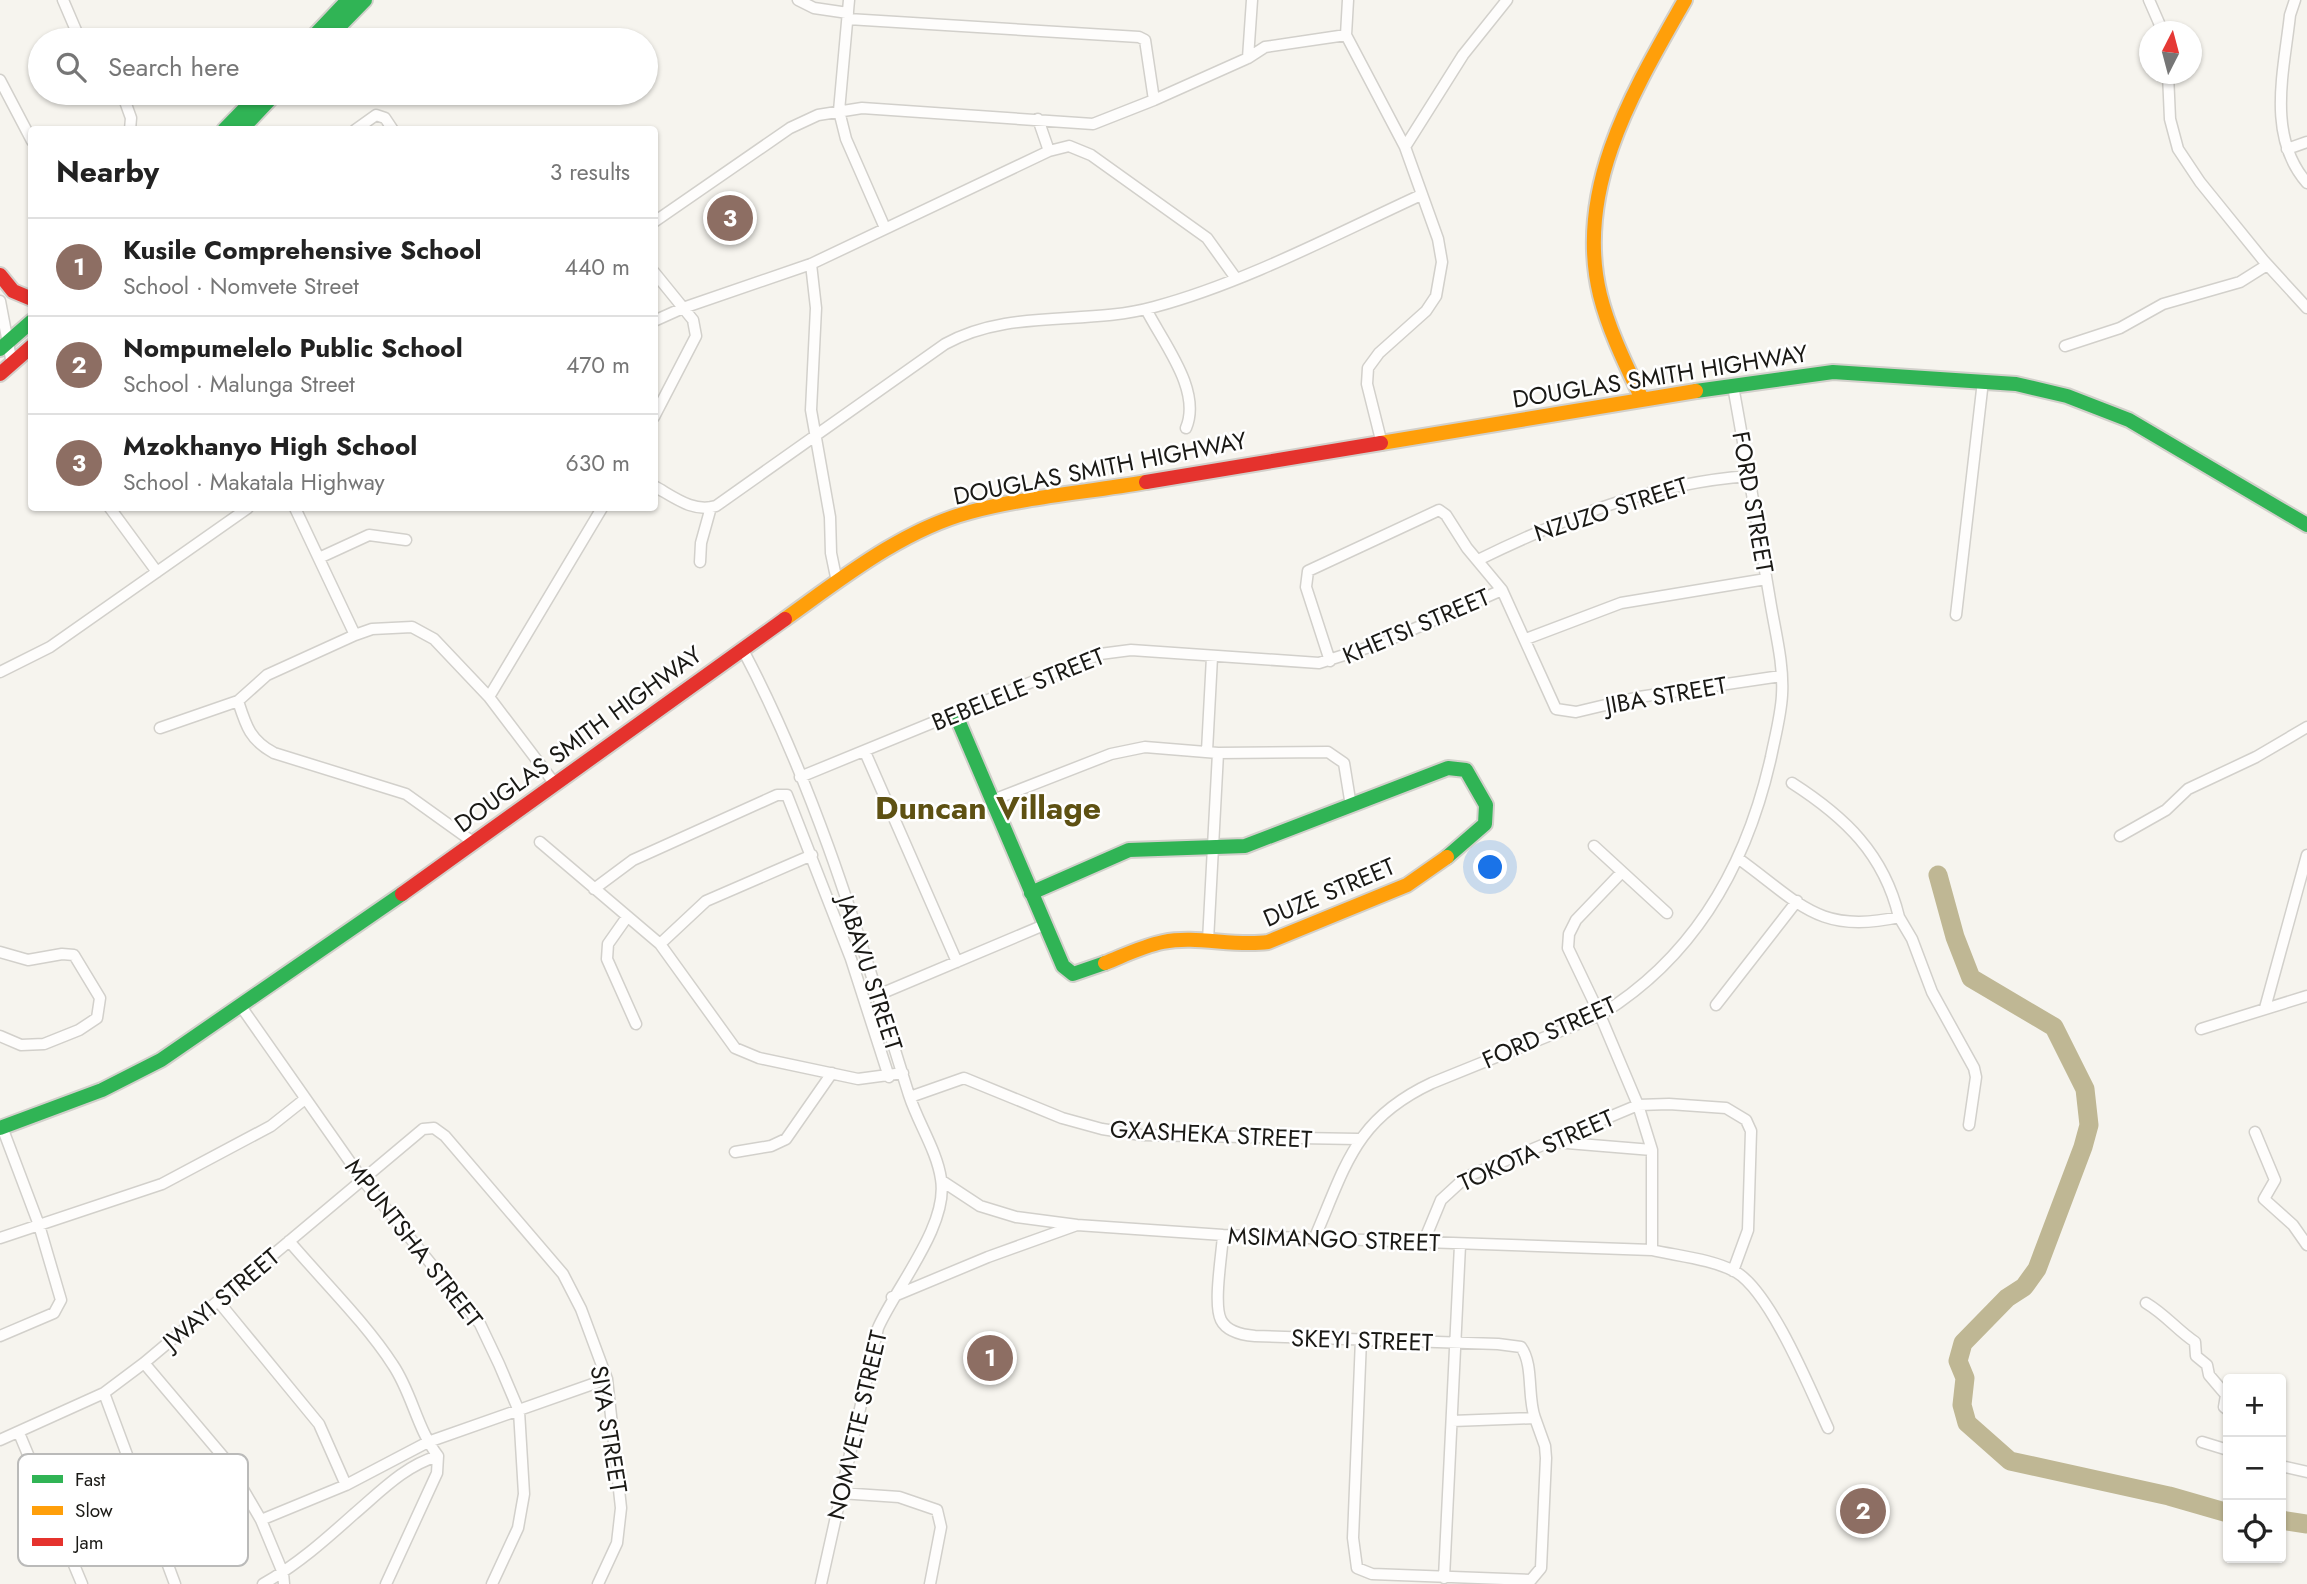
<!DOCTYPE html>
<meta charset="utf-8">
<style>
:root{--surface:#fff;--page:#f6f6f6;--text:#222;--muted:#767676;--line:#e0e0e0;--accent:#676661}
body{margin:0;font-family:Jost,sans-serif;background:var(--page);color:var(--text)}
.controls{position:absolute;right:21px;bottom:21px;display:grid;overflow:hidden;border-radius:7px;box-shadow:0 2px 5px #0004}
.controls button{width:63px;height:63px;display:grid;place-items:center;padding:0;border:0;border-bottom:2px solid var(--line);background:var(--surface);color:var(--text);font:35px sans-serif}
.compass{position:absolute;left:2139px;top:21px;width:63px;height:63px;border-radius:50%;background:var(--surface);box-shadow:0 2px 5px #0004;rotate:6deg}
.you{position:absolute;left:1491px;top:868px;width:24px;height:24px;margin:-18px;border:5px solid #fff;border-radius:50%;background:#1a73e8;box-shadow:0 0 0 10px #1a73e833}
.badge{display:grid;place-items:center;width:46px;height:46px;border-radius:50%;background:var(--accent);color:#fff;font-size:23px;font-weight:700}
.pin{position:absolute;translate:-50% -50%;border:4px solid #fff;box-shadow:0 2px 7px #0006}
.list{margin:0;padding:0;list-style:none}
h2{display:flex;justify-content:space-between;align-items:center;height:91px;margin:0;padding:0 28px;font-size:30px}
h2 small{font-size:23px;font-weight:400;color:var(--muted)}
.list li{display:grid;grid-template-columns:46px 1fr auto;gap:21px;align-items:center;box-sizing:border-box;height:98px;padding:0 28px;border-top:2px solid var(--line)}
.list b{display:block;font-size:26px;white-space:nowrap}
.list p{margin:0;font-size:23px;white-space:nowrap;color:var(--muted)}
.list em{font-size:23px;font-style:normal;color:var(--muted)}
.icon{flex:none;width:38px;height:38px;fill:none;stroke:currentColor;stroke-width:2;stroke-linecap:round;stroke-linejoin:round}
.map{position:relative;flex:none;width:2307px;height:1584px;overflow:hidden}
.search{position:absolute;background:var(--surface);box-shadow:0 2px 5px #0004;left:28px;top:28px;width:630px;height:77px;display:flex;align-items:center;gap:18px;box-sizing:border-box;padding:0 24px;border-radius:38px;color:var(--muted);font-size:26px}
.panel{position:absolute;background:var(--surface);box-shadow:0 2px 5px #0004;left:28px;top:126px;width:630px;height:385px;border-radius:7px}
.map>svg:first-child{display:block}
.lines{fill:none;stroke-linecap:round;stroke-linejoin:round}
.river{stroke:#bfb794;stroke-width:19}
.street-casing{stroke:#d2d0cb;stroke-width:13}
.fast-casing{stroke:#d2d0cb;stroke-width:18}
.slow-casing{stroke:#d2d0cb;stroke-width:18}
.jam-casing{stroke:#d2d0cb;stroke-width:18}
.street{stroke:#fefdfc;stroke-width:10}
.fast{stroke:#30b455;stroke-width:14}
.slow{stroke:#ff9f0a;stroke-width:14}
.jam{stroke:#e5322d;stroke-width:14}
.labels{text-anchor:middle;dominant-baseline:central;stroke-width:5;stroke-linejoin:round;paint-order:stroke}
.street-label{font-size:24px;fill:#1a1915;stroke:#fff}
.district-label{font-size:32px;font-weight:bold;fill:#5e5113;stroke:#fff}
.key{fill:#fff;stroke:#babab9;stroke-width:2}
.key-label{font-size:19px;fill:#1a1915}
</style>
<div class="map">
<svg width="2307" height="1584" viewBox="0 0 2307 1584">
<rect width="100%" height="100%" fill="#f6f4ee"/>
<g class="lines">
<path class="river" d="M1938,875L1955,937L1971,978L2054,1027L2085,1089L2089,1125L2083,1147L2037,1269L2024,1287L2007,1298L1963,1343L1958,1361L1965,1378L1962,1405L1967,1423L2010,1461L2169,1496L2228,1513
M2281,1520L2307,1524"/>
<defs>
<path id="street" d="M63,0L78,35L86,40
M798,0L814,8L848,13
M849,0L839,111L846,139L885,228
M1348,0L1346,35L1405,147L1438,239L1442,262L1436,296L1426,311L1379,353L1368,368L1367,384L1382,444
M2149,0L2163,32
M2295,0L2290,15C2284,71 2266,136 2307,183
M848,19L1139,37L1145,40L1154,100
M1248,58L1252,0
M2168,74L2170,119L2178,149L2200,182L2264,261L2307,308
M0,80L32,141
M122,93L131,118L130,130
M355,130L376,115L385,118L393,130
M1405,147L1463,55L1507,0
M2287,149L2307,142
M1049,151L1069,146L1091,155L1207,238L1235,277
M654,222L790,128L818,115L862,108L1093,124L1154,100L1248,58L1265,47L1346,35
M811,264L816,308L811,410L830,517L831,553L837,582
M654,272L693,320L696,336L654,417
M0,301L12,364
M1146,309C1163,343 1202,390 1186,428
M654,321L683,308L811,264L1049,151L1038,119
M2065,346L2120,328L2163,304L2240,282L2267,265
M654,486C674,497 693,513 716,506L945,344C1010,308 1085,326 1154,307C1244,283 1336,234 1421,195
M110,508L157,572
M295,508L355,635
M319,558L369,535L406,540
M1478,560C1564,518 1652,483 1749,476
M700,562L701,543L711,507
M1956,615L1983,381
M1526,639L1621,603L1766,579
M743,650C817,790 862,945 909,1095C918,1123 937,1151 941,1179C949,1225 896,1287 878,1328L821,1584
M1330,661L1306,587L1308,571L1439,510L1446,515L1467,548L1502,590L1556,709L1576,712L1639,697L1781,676
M0,672L50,647L248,508
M489,697L602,508
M238,701C246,726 250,740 274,753L406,794L473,842
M160,728L238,701L267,675L355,635L372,629L412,627L434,639L489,697L555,784
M1207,751L1212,657
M865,752L957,962
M800,777L1100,654L1131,650L1319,663L1382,643L1502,590
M993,800L1111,754L1145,747L1218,753L1328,752L1344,763L1351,806
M2120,836L2166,810L2188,789L2256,757L2307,727
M540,842L660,944L735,1048L759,1058L858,1079L903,1073
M1594,846L1667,913
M1739,859C1800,903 1819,935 1899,917C1884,854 1845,817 1792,783
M1621,873L1576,920L1569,934L1568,948L1600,1015L1638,1105L1652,1150V1250
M594,889L633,860L777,795H787L851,959L889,1077
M627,917L608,944L607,959L636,1024
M1899,917L1912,939L1932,992L1974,1068L1976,1077L1969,1125
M1208,941L1218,753
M660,944L706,901L812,855
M0,952L28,960L62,954L74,955L100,998L97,1018L79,1030L44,1044L21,1045L0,1036
M878,995L1044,925
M240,1005L362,1179L480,1324L499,1364L519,1411L524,1494L518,1528L492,1584
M1716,1005L1797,901
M2265,1008L2307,855
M2201,1029L2307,996
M910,1097L964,1078L1062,1118L1102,1129L1141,1135L1358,1139
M2255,1132L2275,1180L2264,1199L2293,1225L2307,1245
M1555,1142L1652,1150
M735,1152L771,1146L786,1139L832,1073
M942,1181L980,1206L1016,1217L1077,1225L1223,1235L1652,1250C1678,1256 1712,1259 1736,1272C1771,1293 1810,1389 1828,1428
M1223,1235C1222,1254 1213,1304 1221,1320C1227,1332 1243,1335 1255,1336L1498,1344L1521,1347C1534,1365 1527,1397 1535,1418
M1315,1237C1346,1165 1355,1119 1432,1083L1600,1015C1695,957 1747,864 1771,757C1775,737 1781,715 1782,695C1784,664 1775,631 1770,600C1758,529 1746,457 1733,386
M0,1238L162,1184L271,1126L305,1099
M289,1241C322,1280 366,1323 393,1365C412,1393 417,1429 438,1456L437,1473L386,1584
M1424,1241L1441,1200L1466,1177L1638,1105L1669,1104L1726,1108L1746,1120L1751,1131L1748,1230L1733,1271
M892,1297L988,1257L1077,1225
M218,1301L319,1424L346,1485
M2146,1303C2166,1315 2176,1329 2195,1342L2196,1356L2207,1365L2209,1375L2226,1395L2224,1407L2228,1410
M0,1336L54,1313L61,1300L39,1225L2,1127
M1361,1339L1353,1538L1357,1568L1372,1574L1531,1580L1541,1568L1546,1458L1545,1446L1535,1418L1452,1421
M144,1363L226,1460L261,1520L283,1573L284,1584
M104,1393L175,1584
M19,1433L82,1584
M0,1440L104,1393L144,1363L423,1129L434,1128L445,1136L563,1274L581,1309L607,1379L621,1508L617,1543L598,1584
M2202,1442L2228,1450
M2281,1466L2307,1472
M840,1493L899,1497L937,1510L941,1527L930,1584
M261,1520L346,1485L428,1442L607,1379
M1444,1578L1460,1245
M263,1584C297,1565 325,1540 354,1514C380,1492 404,1466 438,1456"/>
<path id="fast" d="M310,40L348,0
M326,40L365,0
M224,130L260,93
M241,130L276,93
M0,349L32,321
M1696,391L1833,372L2016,384L2067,396L2129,420L2307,525
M955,713L1063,966L1073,974L1105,963
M1031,893L1129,850L1245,846L1448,768L1466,770L1486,805L1485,824L1447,857
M0,1128L102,1090L161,1060L402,894"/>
<path id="slow" d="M1642,399C1626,365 1609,331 1600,295C1574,188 1634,90 1685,0
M1381,443L1696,391
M785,619C841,579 902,530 970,512C1025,497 1090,492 1146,482
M1105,963C1123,956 1143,946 1163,942C1197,935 1233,947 1268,942L1407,885L1447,857"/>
<path id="jam" d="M0,275L13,291L32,299
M0,374L32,346
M1146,482L1381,443
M402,894L785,619"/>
</defs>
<use href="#street" class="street-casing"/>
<use href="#fast" class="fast-casing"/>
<use href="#slow" class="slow-casing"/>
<use href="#jam" class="jam-casing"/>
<use href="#street" class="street"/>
<use href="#fast" class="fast"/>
<use href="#slow" class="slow"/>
<use href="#jam" class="jam"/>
</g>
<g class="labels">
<g class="street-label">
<text transform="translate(1660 376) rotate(-9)">DOUGLAS SMITH HIGHWAY</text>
<text transform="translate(1100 468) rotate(-11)">DOUGLAS SMITH HIGHWAY</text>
<text transform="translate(1753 502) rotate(80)">FORD STREET</text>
<text transform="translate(1611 509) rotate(-18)">NZUZO STREET</text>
<text transform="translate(1416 626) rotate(-23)">KHETSI STREET</text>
<text transform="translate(1018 689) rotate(-22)">BEBELELE STREET</text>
<text transform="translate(1666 695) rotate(-10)">JIBA STREET</text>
<text transform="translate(578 739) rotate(-36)">DOUGLAS SMITH HIGHWAY</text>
<text transform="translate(1329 892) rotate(-23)">DUZE STREET</text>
<text transform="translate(870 973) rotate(72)">JABAVU STREET</text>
<text transform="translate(1549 1032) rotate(-24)">FORD STREET</text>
<text transform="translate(1211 1134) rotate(3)">GXASHEKA STREET</text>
<text transform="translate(1536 1150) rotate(-24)">TOKOTA STREET</text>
<text transform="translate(1334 1239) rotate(2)">MSIMANGO STREET</text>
<text transform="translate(414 1243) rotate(52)">MPUNTSHA STREET</text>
<text transform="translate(221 1299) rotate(-40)">JWAYI STREET</text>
<text transform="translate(1362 1340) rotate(2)">SKEYI STREET</text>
<text transform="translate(857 1425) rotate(-77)">NOMVETE STREET</text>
<text transform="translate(609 1429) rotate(81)">SIYA STREET</text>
</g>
<g class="district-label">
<text x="988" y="808">Duncan Village</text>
</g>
</g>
<rect x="18" y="1454" width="230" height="112" rx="10" class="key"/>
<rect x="32" y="1475" width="31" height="8" fill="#30b455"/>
<rect x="32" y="1506" width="31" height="9" fill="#ff9f0a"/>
<rect x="32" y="1538" width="31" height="8" fill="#e5322d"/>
<g class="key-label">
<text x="75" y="1486">Fast</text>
<text x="75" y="1517">Slow</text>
<text x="75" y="1549">Jam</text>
</g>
</svg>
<div class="controls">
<button>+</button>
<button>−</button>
<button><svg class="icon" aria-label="locate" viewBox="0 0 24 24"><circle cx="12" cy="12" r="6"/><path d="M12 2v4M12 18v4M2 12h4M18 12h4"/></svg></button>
</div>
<svg class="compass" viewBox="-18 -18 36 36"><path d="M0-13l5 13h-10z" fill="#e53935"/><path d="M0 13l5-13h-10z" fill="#767676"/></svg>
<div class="you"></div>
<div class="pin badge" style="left:990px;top:1358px;background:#8d6e63">1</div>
<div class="pin badge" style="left:1863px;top:1511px;background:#8d6e63">2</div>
<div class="pin badge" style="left:730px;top:218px;background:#8d6e63">3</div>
<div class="search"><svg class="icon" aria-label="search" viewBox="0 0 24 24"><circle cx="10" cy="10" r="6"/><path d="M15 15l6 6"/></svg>Search here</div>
<section class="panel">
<h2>Nearby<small>3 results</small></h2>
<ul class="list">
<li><span class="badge" style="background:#8d6e63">1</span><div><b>Kusile Comprehensive School</b><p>School · Nomvete Street</p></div><em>440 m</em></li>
<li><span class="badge" style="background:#8d6e63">2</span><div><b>Nompumelelo Public School</b><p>School · Malunga Street</p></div><em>470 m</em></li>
<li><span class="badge" style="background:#8d6e63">3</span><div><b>Mzokhanyo High School</b><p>School · Makatala Highway</p></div><em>630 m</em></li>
</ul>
</section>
</div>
